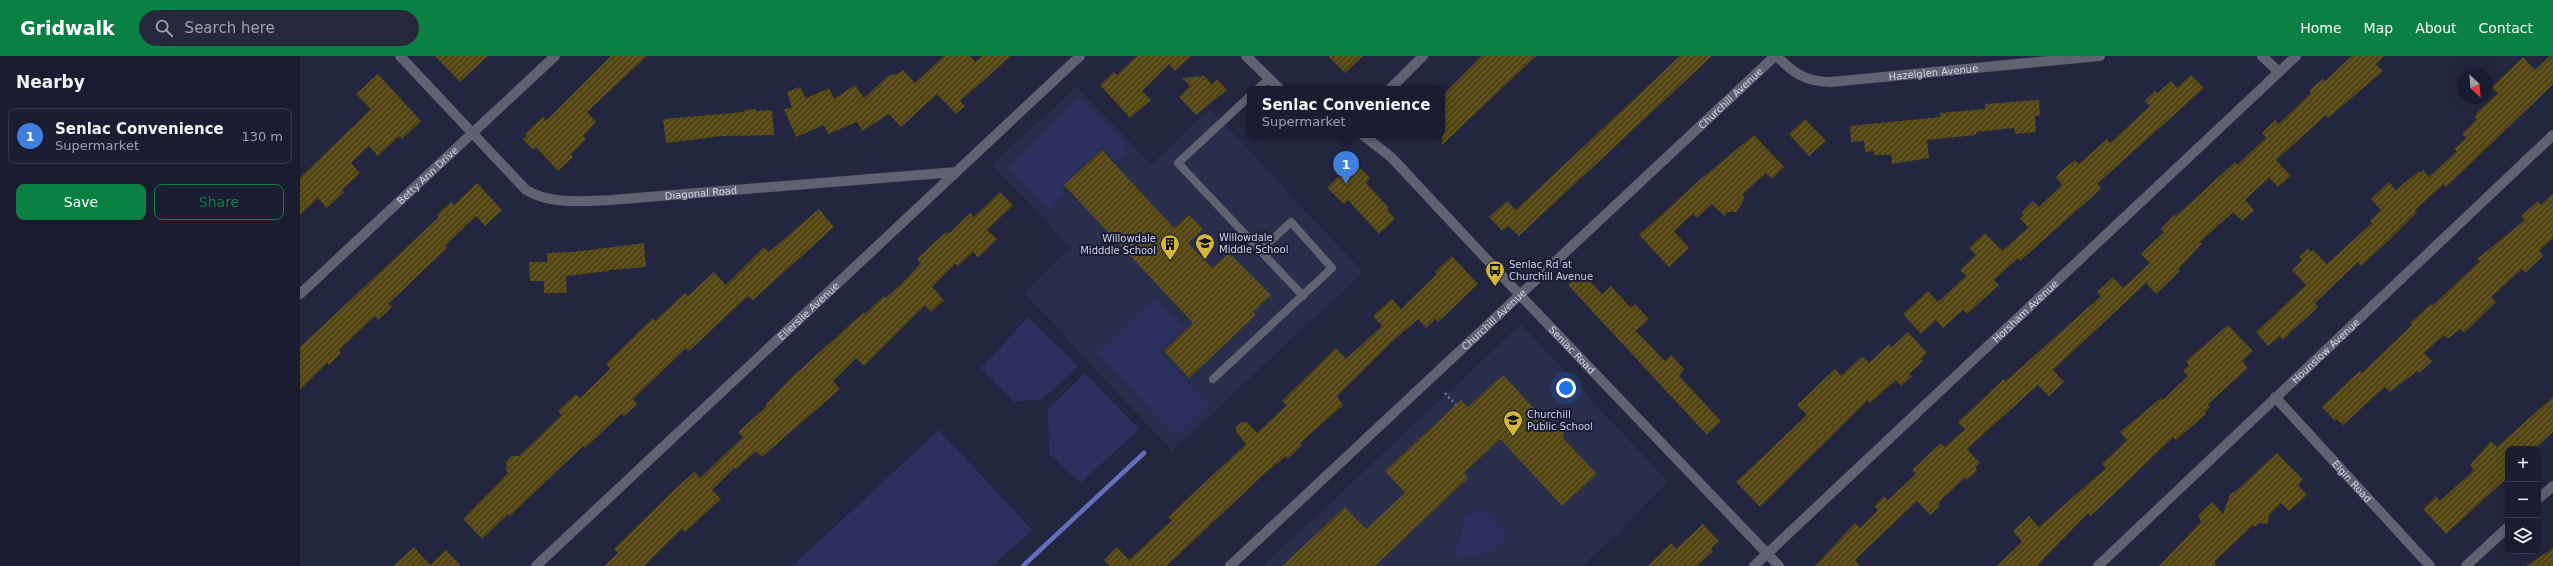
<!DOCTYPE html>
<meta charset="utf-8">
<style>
:root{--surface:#1a1c2f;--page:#27293b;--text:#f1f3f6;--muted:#9fa1aa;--line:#383a4b;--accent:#0b8043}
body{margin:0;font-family:"DejaVu Sans",sans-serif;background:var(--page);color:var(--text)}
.controls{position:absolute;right:12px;bottom:12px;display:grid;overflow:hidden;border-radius:8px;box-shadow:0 4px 16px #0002}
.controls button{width:36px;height:36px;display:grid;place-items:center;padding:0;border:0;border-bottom:1px solid var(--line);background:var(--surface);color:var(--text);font:20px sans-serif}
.compass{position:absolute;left:2157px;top:12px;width:36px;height:36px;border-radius:50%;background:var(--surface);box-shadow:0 4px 16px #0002;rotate:154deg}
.you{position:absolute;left:1266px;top:332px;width:14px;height:14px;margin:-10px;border:3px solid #fff;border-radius:50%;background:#1a73e8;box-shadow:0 0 0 6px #1a73e833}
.badge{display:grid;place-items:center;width:26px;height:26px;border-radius:50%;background:var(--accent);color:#fff;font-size:13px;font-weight:700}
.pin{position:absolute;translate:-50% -33px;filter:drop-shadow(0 1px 2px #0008)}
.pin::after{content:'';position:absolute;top:21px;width:14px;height:12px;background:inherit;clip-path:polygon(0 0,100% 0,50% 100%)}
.popup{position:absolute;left:947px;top:30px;width:198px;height:52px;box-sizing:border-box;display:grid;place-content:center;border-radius:8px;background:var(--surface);filter:drop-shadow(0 1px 3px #0005);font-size:13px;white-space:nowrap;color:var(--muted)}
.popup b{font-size:15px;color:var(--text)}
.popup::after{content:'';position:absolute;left:50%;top:100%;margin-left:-8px;border:8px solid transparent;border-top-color:var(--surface)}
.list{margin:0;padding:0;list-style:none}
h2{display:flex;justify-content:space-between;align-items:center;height:52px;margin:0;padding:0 16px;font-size:17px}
h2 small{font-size:13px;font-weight:400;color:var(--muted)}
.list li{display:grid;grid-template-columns:26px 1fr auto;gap:12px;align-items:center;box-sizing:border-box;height:56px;margin:0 8px 8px;padding:0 8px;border:1px solid var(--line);border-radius:8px}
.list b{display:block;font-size:15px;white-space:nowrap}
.list p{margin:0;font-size:13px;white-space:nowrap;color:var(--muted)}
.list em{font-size:13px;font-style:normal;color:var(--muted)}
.actions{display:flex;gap:8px;padding:12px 16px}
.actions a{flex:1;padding:9px 0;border:1px solid var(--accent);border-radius:8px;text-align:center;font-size:14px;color:var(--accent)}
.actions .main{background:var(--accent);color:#fff}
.icon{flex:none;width:22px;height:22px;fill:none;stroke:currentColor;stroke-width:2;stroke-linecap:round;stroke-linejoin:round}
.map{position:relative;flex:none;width:2253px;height:510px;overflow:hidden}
header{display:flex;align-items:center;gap:24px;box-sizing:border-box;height:56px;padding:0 20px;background:var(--accent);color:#fff}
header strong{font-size:19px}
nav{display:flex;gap:22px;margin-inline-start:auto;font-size:14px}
.search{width:280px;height:36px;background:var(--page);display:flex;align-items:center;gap:10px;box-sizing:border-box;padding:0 14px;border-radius:22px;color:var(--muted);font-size:15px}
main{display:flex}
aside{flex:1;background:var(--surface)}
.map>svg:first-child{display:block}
.built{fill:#292e4d}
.green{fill:#2b305e}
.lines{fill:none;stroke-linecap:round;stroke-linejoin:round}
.stream{stroke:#6570bc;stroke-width:4.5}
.building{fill:url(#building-hatch)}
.path{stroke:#72768b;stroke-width:2.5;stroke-dasharray:2 3;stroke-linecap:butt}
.service{stroke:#5f626f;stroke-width:8}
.minor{stroke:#5f626f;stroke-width:10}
.tertiary{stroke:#5f626f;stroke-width:10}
.labels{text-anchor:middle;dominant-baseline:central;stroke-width:4;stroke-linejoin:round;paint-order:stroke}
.street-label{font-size:10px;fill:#ced2e2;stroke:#191c35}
.poi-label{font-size:10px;fill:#ced2e2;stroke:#191c35;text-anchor:start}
</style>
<header>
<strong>Gridwalk</strong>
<div class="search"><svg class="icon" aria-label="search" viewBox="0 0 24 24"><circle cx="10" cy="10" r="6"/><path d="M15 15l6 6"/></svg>Search here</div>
<nav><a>Home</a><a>Map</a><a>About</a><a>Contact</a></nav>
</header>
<main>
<aside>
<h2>Nearby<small></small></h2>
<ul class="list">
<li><span class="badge" style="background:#3f7fe0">1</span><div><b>Senlac Convenience</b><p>Supermarket</p></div><em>130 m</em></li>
</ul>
<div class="actions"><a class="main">Save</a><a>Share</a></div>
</aside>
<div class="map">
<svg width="2253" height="510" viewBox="0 0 2253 510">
<defs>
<pattern id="building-hatch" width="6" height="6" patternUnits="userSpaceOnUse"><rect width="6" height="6" fill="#544713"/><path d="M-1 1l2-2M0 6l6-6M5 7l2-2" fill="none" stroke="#6b6135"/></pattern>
</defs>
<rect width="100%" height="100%" fill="#22263f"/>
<path class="built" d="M777,30L851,109L910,53L1063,216L872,395L724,237L771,192L692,109Z
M1221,268L1368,426L1319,477L1282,510H963Z"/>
<path class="green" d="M779,42L825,87L822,91L827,96L816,107L808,95L801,91L760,132L765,137L749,154L708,113Z
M855,243L883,273L859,296L909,349L876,380L797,297Z
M728,261L778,310L743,343L714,346L681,312Z
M785,317L839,373L781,427L749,398L748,353Z
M639,374L732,474L692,510H492Z
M1178,453L1184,454L1205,476V483L1195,494L1159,503L1154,496L1155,489L1162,479L1163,463Z"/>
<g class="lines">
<path class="stream" d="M723,510L844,397"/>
</g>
<path class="building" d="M135,0H188L160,26Z
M311,0H347L287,56L296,66L283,80L286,83L271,98L273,101L258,115L236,91L233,94L223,83L227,80L225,78L243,61L246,65Z
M644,0H670L675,6L682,0H711L660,45L665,50L656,58L637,38L601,71L589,58L562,75L557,66L528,78L524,69L496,81L484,53L492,52L487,36L500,31L506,42L529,32L534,43L555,29L564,42L588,20L599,17L603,14L615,27Z
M837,0H891L875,15L869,8L842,35L851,44L830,62L800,29L814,16L817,19Z
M1028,0H1063L1045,17Z
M1182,0H1236L1142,89V40Z
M1380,0H1412L1219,180L1208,170L1202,175L1189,161L1207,145L1216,154Z
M2052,0H2084L2076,8L2083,15L2028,62L2026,59L1976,104L1991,120L1978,131L1969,122L1945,144L1954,154L1942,165L1933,156L1900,186L1902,188L1878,213L1880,215L1856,238L1846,227L1753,314L1764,326L1749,340L1738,329L1667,393L1680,407L1675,412L1678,414L1667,424L1665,422L1643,442L1638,448L1640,450L1630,459L1617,445L1555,504L1560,510H1515L1555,467L1560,472L1578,454L1574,450L1584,440L1588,444L1616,418L1612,414L1641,387L1645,391L1665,373L1658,366L1704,323L1706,325L1801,240L1797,236L1808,226L1813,221L1823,232L1850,207L1841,198L1864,176L1861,173L1874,159L1876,160L1935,106L1937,109L1966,82L1962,77L1975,64L1979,68L2011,37L2009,35L2023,23L2025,25Z
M2250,0H2253V28L2161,117L2146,131L2144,128L2115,154L2117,156L2088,185L2061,210L2058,206L2015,247L2018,251L1992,275L1983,284L1980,280L1968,290L1956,276L2006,229L1992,214L2002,204L1999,201L2008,192L2011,196L2013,194L2027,208L2072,167L2070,165L2081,154L2071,143L2089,126L2096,134L2119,115L2121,117L2123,114L2129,121L2157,95L2154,93L2166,82L2162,78L2177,63L2175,61L2177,57L2198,37L2192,31L2223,1L2235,14Z
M78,18L121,65L102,83L99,80L78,100L69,90L51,107L60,117L42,134L44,136L27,152L18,142L0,159V122L71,53L56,38Z
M1891,19L1904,32L1797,128L1801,132L1793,140L1720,205L1718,202L1694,224L1699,229L1667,258L1663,254L1643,272L1636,264L1621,278L1603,258L1628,235L1638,246L1666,220L1660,214L1676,199L1669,192L1685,177L1702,195L1728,172L1720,162L1724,159L1721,157L1733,145L1739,151L1762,129L1756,122L1761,115L1775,104L1779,108L1807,83L1810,87L1850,50L1845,45L1855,35L1858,37L1871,25L1877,32Z
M904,20L912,28L917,23L927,34L896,59L879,41L890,30L882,22Z
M1739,44L1740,60H1735L1736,76L1715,78L1714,72L1676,76V79L1627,84L1629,102L1592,108L1591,99H1574V95L1565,96L1564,85L1551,86L1550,70L1640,61V57L1685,53V48Z
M456,53V55L472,54L474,79L423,80L366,87L363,63L444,56V54Z
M1505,63L1526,85L1509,100L1489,78Z
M1454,79L1484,111L1472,123L1466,117L1443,138L1444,143L1437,156H1428L1424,160L1412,148L1397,162L1393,158L1374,175L1389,192L1369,211L1339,179L1402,122Z
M802,94L874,172L889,159L903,173L888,187L912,212L929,197L971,239L953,256L956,259L889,322L864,295L893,267L764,129Z
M1057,109L1070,122L1066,127L1089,152L1087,154L1095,163L1079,178L1048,144L1044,148L1027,132L1044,115L1047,119Z
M177,127L202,154L185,170L176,160L145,190L147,192L88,248L92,251L78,264L75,260L39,294L41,297L29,309L27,307L0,334V291L139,161L137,159L151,146L154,149Z
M700,136L713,149L687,174L697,183L678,202L673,196L658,210L655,208L632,231L644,244L631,256L625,249L564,310L556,302L533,325L540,333L462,401L456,395L436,413L434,412L412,434L421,443L385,476L382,473L344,510H304L318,497L314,493L375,433L393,417L395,416L400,422L443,381L438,376L466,351L467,347L492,321L564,256L565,258L584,240L586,242L603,226L621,207L617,203L645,177L651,176L670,157L674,161Z
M2253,137V182L2239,195L2243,200L2225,217L2222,213L2191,241L2196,246L2164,277L2160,273L2148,283L2144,279L2124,297L2132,305L2119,317L2117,315L2090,336L2085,331L2043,369L2036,363L2035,365L2022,351L2053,321L2060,315L2062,317L2092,288L2112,269L2110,267L2131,248L2132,250L2145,238L2180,205L2177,203L2225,164L2221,160L2238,145L2241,149Z
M519,153L534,171L453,244L448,240L389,295L386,292L333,343L337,348L324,360L321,358L285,392L283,390L210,460L208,458L182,483L163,463L208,417L205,413L207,411L206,406L212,400H219L262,359L258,355L276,338L280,342L310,313L306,308L353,262L355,265L385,237L388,240L414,216L426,229L464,191L469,196Z
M344,187L346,211L309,214V215L266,220L267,237H244V225H230L229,206H247V197L273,196Z
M1152,200L1178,228L1138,266L1135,263L1126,272L1118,263L1094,284L1037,340L1043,349L1000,387L1002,389L988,403L986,400L963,419L873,504L866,510H810L804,504L817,491L829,504L872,464L868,461L946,388L936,376V371L942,366H947L957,377L987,349L982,345L1036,292L1046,303L1082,270L1073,260L1092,243L1101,253L1137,218L1135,216Z
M1282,217L1302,238L1311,230L1331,252L1335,248L1349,263L1336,275L1365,305L1371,299L1384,313L1379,320L1421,365L1407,379L1268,229Z
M1928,269L1953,295L1942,305L1948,312L1908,348L1910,351L1905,356L1906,358L1876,384L1873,381L1810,442L1790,460L1788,457L1737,510H1697L1722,486L1713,475L1729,460L1739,471L1806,412L1802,408L1827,384L1820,376L1861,342L1863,344L1888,320L1883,315L1889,309L1886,305Z
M1608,276L1627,297L1621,303L1623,305L1609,318L1612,320L1601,330L1596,324L1570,347L1568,344L1460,451L1436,426L1507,359L1497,349L1535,313L1541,320L1560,302L1563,301L1569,307L1589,288L1592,291Z
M1203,319L1248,367L1254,366L1264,377L1263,382L1297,418L1262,450L1200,383L1164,417L1168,422L1075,510H982L1045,451L1066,473L1105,437L1085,415L1161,344L1168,351Z
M2253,341V376L2234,393H2208V421L2146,478L2123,453L2136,440L2140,445L2174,414L2170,409L2191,385L2197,391Z
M1977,397L2003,424L1998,429L2007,439L1989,455L1981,447L1969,459L1968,468L1959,467L1955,471L1953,469L1915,505V510H1859L1901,466L1898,460L1912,446L1923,458L1930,438L1936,435Z
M1403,468L1419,485L1411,492L1413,495L1397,510H1348L1371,487L1376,493Z
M114,491L130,509L146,494L161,510H93Z
M2253,492V510H2226Z"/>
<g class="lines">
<path class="path" d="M1145,337L1156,349"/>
<path class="service" d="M957,33L969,23
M950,40L878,107L1003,240
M913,323L1032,212L991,166L960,195"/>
<g class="minor">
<path id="s1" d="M100,0L226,134C251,149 283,145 311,144L656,116"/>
<path id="s2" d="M1477,0C1493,17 1506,26 1531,26L1800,0"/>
<path d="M1962,0L1979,16"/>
<path d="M1090,33L1123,0"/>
<path id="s3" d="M0,238L255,0"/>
<path id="s4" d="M1975,341L2130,510"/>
<path d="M2238,443L2253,430"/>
<path id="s5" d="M236,510L780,0"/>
<path id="s6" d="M930,510L1475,0"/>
<path id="s7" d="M1454,510L1996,0"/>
<path id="s8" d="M1798,510L2253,79"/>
<path d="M2166,510L2208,471"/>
</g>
<g class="tertiary">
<path d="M946,0L980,33"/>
<path id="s9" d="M1063,79L1091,101L1220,239L1479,510"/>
</g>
</g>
<defs>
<symbol id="school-pin" viewBox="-11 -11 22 30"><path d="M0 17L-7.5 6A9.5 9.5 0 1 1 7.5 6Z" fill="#d6b534" stroke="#191c35"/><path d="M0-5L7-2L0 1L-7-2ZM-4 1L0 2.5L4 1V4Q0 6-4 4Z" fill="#111"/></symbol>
<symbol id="building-pin" viewBox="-11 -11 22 30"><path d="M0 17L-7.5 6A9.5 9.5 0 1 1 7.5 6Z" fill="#d6b534" stroke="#191c35"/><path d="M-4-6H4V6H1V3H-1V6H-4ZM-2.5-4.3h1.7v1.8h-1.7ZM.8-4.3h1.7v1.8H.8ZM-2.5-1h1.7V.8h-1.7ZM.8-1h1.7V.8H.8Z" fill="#111"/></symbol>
<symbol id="bus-pin" viewBox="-11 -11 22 30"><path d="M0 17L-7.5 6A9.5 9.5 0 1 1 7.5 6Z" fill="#d6b534" stroke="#191c35"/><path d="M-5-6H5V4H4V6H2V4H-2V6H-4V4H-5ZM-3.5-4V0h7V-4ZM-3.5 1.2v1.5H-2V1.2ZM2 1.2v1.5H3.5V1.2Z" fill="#111"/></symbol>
</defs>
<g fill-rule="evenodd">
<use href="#school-pin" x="894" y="176" width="22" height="30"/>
<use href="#building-pin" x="859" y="177" width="22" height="30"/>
<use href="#bus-pin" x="1184" y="203" width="22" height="30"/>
<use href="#school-pin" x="1202" y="353" width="22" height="30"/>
</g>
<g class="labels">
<g class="street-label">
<text stroke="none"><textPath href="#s2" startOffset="165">Hazelglen Avenue</textPath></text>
<text stroke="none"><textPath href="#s6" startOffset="685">Churchill Avenue</textPath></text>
<text stroke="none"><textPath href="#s3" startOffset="174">Betty Ann Drive</textPath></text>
<text stroke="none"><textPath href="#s1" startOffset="361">Diagonal Road</textPath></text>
<text stroke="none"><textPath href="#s5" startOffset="373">Ellerslie Avenue</textPath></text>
<text stroke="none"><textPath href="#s7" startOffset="372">Horsham Avenue</textPath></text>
<text stroke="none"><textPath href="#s6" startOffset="361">Churchill Avenue</textPath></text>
<text stroke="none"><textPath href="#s9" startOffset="300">Senlac Road</textPath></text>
<text stroke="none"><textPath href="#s8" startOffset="313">Hounslow Avenue</textPath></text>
<text stroke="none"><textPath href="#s4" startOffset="114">Elgin Road</textPath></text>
</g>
<g class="poi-label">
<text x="919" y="181">Willowdale<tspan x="919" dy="12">Middle School</tspan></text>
<text x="856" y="182" text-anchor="end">Willowdale<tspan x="856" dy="12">Midddle School</tspan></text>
<text x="1209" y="208">Senlac Rd at<tspan x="1209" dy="12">Churchill Avenue</tspan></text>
<text x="1227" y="358">Churchill<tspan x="1227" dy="12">Public School</tspan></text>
</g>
</g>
</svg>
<div class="controls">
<button>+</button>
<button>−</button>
<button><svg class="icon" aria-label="layers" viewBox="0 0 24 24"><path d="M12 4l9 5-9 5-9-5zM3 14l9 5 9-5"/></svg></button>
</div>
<svg class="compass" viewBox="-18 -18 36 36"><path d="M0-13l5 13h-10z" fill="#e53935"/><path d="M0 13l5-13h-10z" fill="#9fa1aa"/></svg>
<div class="you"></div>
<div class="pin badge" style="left:1046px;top:128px;background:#3f7fe0">1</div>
<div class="popup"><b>Senlac Convenience</b>Supermarket</div>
</div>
</main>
